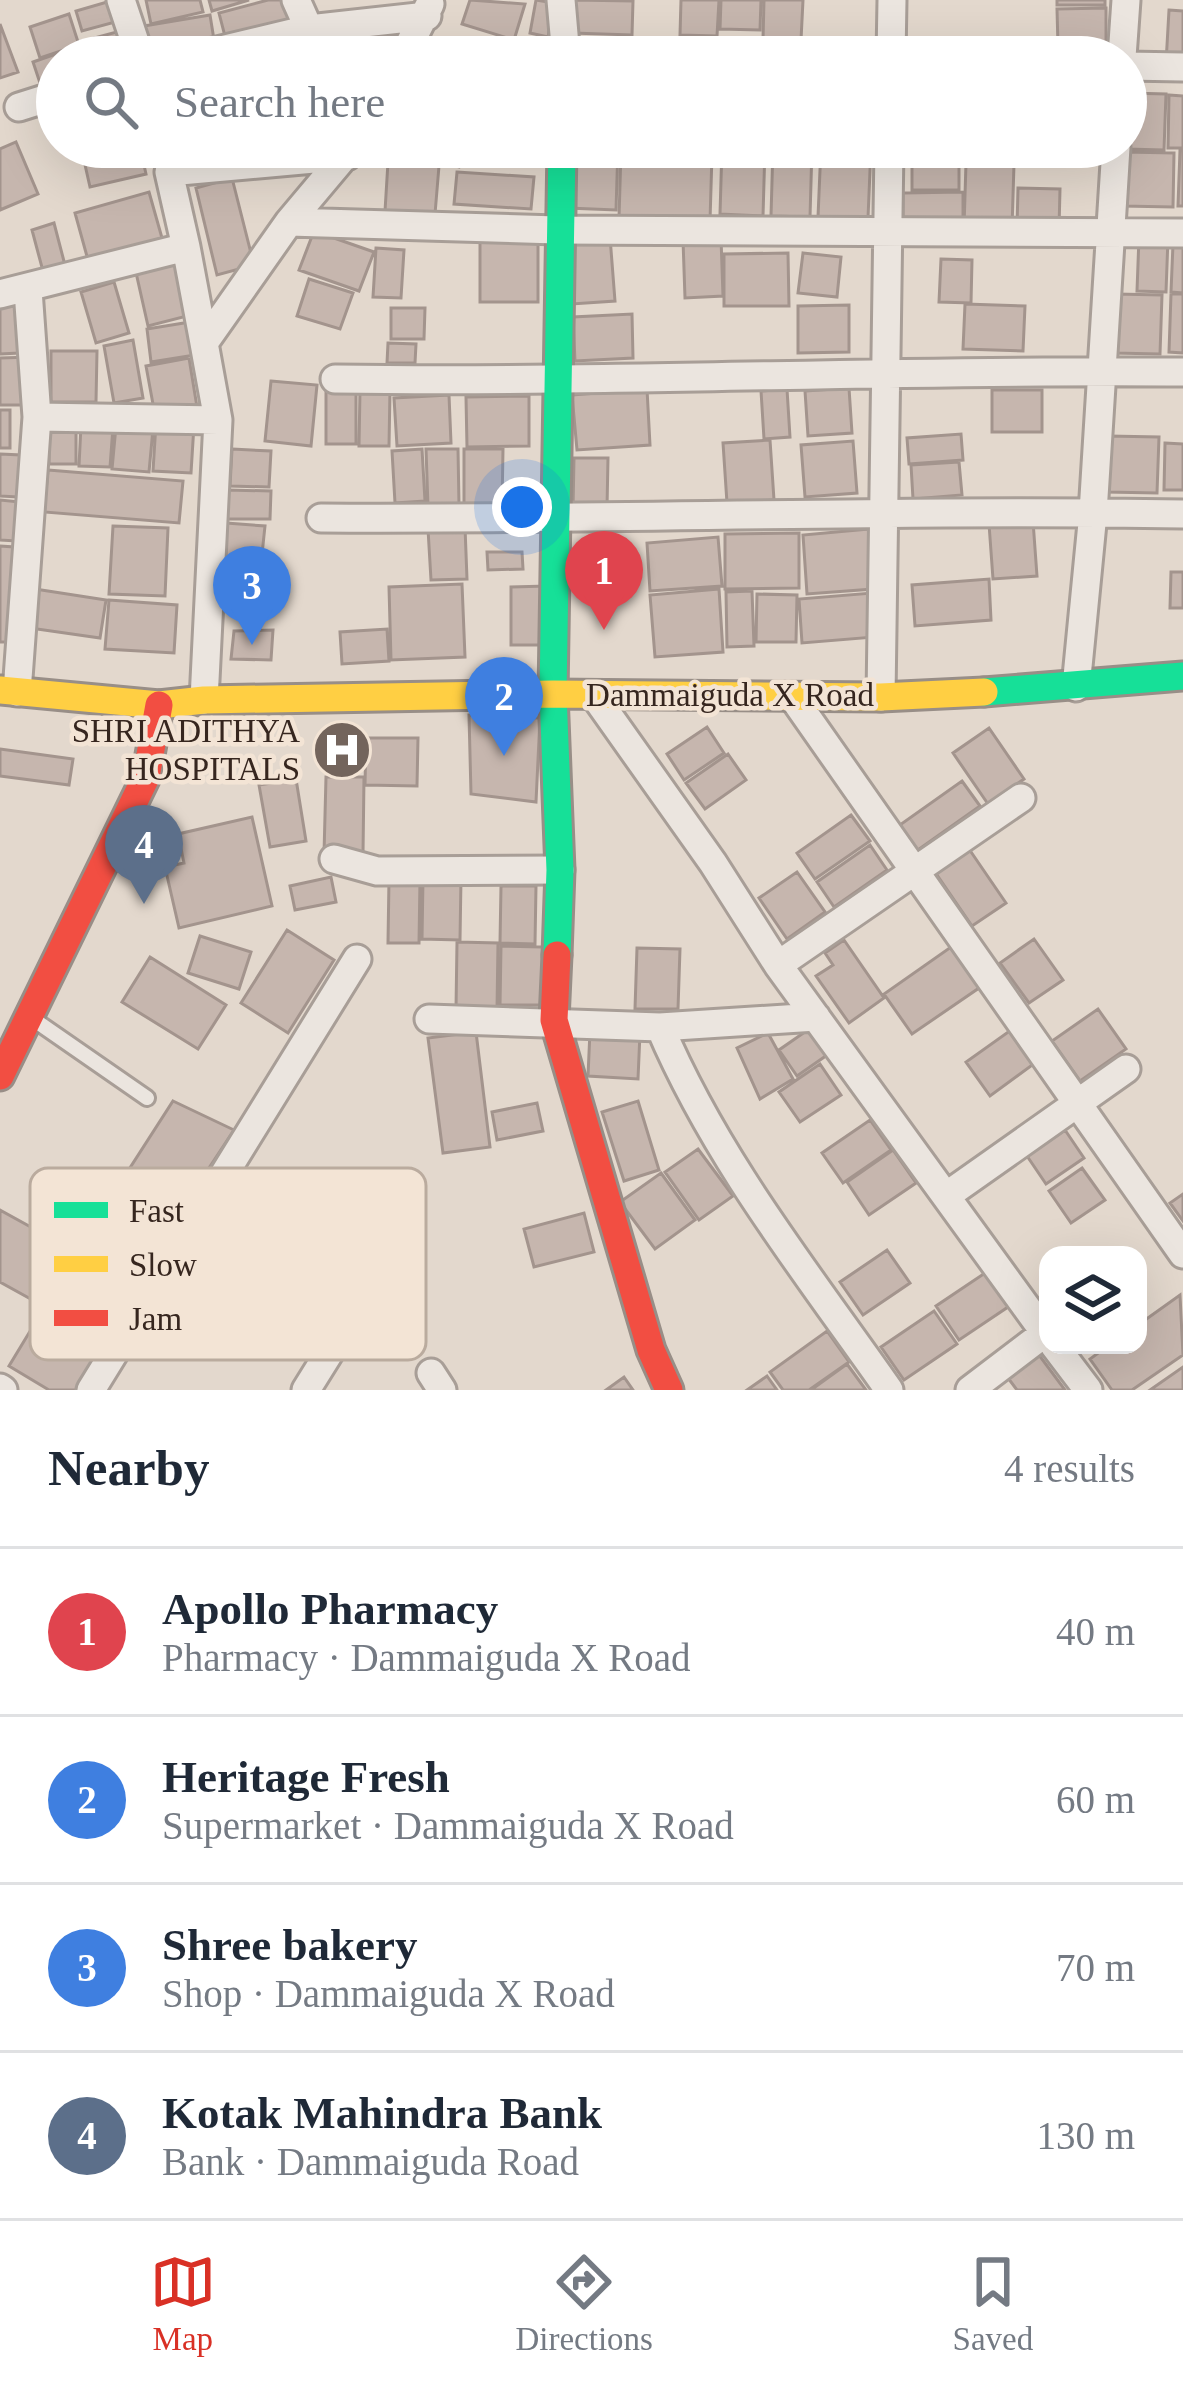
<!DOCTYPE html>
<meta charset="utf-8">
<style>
:root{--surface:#fff;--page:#f2f2f3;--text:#1f2937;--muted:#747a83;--line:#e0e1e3;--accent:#d93025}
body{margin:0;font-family:Georgia,serif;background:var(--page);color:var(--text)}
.controls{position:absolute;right:36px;bottom:36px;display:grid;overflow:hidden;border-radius:24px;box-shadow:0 12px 48px #0002}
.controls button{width:108px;height:108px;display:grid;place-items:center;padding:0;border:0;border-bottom:3px solid var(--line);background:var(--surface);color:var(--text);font:60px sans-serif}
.you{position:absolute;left:522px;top:507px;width:42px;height:42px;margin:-30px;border:9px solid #fff;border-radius:50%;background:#1a73e8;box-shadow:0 0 0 18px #1a73e833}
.badge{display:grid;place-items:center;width:78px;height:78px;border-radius:50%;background:var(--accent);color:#fff;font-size:39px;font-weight:700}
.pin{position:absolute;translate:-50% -99px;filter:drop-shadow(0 3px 6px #0008)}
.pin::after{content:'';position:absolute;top:63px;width:42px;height:36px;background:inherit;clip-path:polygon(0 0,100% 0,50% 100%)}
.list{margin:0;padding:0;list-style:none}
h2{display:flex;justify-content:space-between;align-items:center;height:156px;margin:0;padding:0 48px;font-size:51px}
h2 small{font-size:39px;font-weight:400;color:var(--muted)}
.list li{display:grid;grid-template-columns:78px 1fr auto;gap:36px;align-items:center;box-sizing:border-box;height:168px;padding:0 48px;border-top:3px solid var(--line)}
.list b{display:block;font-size:45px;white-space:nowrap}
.list p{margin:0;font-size:39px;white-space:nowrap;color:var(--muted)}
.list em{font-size:39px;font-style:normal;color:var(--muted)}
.icon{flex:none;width:66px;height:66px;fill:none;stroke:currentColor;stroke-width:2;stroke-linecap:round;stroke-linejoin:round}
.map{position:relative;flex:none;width:1183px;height:1390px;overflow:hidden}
.search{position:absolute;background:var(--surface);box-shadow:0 12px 48px #0002;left:36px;right:36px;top:36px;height:132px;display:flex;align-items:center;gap:30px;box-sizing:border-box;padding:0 42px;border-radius:66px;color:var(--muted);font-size:45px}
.sheet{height:828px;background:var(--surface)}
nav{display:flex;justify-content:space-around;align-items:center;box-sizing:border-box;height:168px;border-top:3px solid var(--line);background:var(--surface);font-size:33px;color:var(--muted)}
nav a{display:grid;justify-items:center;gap:6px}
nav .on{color:var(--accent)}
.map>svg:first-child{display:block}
.building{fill:#c6b6ae;stroke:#a3948d;stroke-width:3}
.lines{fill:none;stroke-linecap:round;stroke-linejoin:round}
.lane-casing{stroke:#a89e97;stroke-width:20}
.street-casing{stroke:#a89e97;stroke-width:33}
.fast-casing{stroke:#988e87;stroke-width:33}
.slow-casing{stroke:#988e87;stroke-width:33}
.jam-casing{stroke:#988e87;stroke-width:33}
.lane{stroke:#ebe5df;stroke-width:14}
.street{stroke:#ebe5df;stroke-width:27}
.fast{stroke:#16e098;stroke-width:27}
.slow{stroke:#ffcf43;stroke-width:27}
.jam{stroke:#f24e42;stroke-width:27}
.labels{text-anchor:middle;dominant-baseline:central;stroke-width:9;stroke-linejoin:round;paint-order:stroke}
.street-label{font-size:33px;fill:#36261f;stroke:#f3e4d5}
.poi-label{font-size:33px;fill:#36261f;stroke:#f3e4d5;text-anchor:end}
.key{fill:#f3e4d5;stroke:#baab9e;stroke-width:3}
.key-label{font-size:33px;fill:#36261f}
</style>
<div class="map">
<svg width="1183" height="1390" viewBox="0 0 1183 1390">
<rect width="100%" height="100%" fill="#e3d8cd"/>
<path class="building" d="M114,0L119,21L82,31L76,11Z
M146,0H200L203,12L151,24Z
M209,0H249L212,11Z
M268,0H283L291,28L227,44L219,13Z
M470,0L525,4L514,40L462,24Z
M536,0L554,3L548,37L530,33Z
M573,0L633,1L632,35L572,33Z
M681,0H719L717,36L680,35Z
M721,0H761L760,30L720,29Z
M764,0H803L801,40L763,39Z
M1057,0H1105V5H1057Z
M1106,8V46H1058L1057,9Z
M1169,10L1183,11V64L1166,63Z
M69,14L79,45L40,58L30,27Z
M210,15L215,46L149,56L144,26Z
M0,24L18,72L0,78Z
M124,30L131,57H98L94,38Z
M521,40L552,44L550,57H519Z
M90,42L95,57H57V90L44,95L33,62Z
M308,44L311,57H266V55Z
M1128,93L1166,94L1164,150L1126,149Z
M1169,95L1183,96V148H1168Z
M16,142L38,194L0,210V149Z
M81,147H140L146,174L90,187Z
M180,147H227L228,159L181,164Z
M384,147H464L459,167Z
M570,147H618L616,210L568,208Z
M674,147H715V151L674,150Z
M722,147H765L763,216L720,214Z
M773,147H812L810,217L771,216Z
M821,147H871L868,218L818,217Z
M959,147H1017V155L959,153Z
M1021,147H1093V151L1021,150Z
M1180,150H1183V206H1178Z
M621,151L712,154L710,221L619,218Z
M1125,152L1174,153L1173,207L1123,206Z
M912,158L959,159V190H912Z
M388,162L439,166L435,214L385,211Z
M966,163L1014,164L1012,228L964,227Z
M457,172L534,177L531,209L454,204Z
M232,178L254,265L217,275L196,188Z
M1018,188L1060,189L1059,229L1017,228Z
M149,192L162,238L88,260L75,213Z
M963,192V227L903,228V193Z
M54,223L66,269L44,275L32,230Z
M314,231L374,252L359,291L299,270Z
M610,237L615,301L572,304L567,240Z
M1139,237L1168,238L1166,292L1137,291Z
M721,238L723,296L685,298L683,240Z
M480,242H538V302H480Z
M1173,244H1183V293L1171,292Z
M376,248L404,250L401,298L373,297Z
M788,253L789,306H724V254Z
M803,253L841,257L837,297L798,293Z
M177,258L191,315L148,326L135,268Z
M941,259L972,260L971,303L939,302Z
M309,279L353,293L340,329L297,316Z
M114,282L129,333L96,343L81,292Z
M1115,294L1162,295L1160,354L1113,353Z
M1171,294H1183V353L1169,352Z
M965,304L1025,306L1023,351L963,349Z
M17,305L19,353L0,354V306Z
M849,305V352L798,353V306Z
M391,308H425L424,339H391Z
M632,314L633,358L575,361L573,317Z
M190,322L195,355L151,362L147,329Z
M133,340L143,398L114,403L104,346Z
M388,343L416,344L415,363H387Z
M51,351H97L96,402H51Z
M32,357V405H0V358Z
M189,358L197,407L155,415L146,366Z
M271,381L317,385L311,446L265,441Z
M326,388H356V444H326Z
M849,388L852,433L808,436L805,391Z
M647,389L650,445L577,450L572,395Z
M787,389L790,437L764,439L761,391Z
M360,390H390L389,446H359Z
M992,390H1042V432H992Z
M449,395L451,443L397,446L394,398Z
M529,396V446L467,447L466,397Z
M0,410H10V448H0Z
M156,423L194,425L191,473L153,471Z
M81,425L113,427L110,467L79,466Z
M49,426H76V464H49Z
M116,426L153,429L149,472L112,469Z
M961,434L963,460L909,464L907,438Z
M1108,436L1159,437L1157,493L1106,492Z
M770,440L774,500L727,503L723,443Z
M853,441L857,493L805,497L801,445Z
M1165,443L1183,444V490H1164Z
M232,449L271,451L269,487L230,486Z
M422,449L425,501L395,503L392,451Z
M426,449H458L459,505L428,507Z
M464,449H503L502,507L464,506Z
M0,454L21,455L18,497L0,496Z
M574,458H608L607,508H573Z
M959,462L962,495L913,499L911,465Z
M48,470L183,481L179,523L44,512Z
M227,490L271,491L270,519H226Z
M0,500L20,502L16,541L0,540Z
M1033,521L1037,576L993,579L989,524Z
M226,523L265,526L261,564L223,562Z
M113,526L168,528L165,596L109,594Z
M465,527L467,579L431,580L428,529Z
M869,529L873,589L807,594L803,535Z
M799,533V588L725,589V534Z
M718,537L722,586L650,591L647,543Z
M0,546L14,547L7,642H0Z
M487,552H522L523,569L488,570Z
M1171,572H1183V608H1170Z
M989,579L991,620L915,626L912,585Z
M462,584L465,657L391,660L389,587Z
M547,586L548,645H511V587Z
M35,589L106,600L100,638L30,628Z
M719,589L723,652L655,657L650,595Z
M752,591L754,646L727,647L726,592Z
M872,593L875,637L802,643L799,599Z
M757,594L797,595L796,642H756Z
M109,600L177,605L174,653L105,649Z
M387,629L389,661L342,664L340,632Z
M273,630L271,660L231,659L234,631Z
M469,715L540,718L536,802L471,794Z
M707,727L724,753L684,780L667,754Z
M989,728L1024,779L988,804L953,753Z
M366,738H418L417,786L365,785Z
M0,749L73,759L69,785L0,776Z
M728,754L746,780L705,809L686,783Z
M326,777H364L363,854H324Z
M296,779L306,841L270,847L259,785Z
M962,781L980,806L915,852L897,827Z
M851,815L870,841L815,879L797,853Z
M252,817L272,906L179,928L165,867L184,863L178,834Z
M870,845L887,870L834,907L817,882Z
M969,849L1006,903L972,926L935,872Z
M797,872L825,912L787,939L759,898Z
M331,877L336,902L295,910L290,886Z
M423,878H461L460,940L422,939Z
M389,879L420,880L419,943H388Z
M501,886H536L535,944L500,943Z
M287,930L334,960L288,1033L241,1003Z
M200,936L251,952L239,989L188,973Z
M1034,939L1063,980L1029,1003L1000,963Z
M844,940L884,998L849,1023L816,976L833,965L825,953Z
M457,942L498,943L497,1010L456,1009Z
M501,946L543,947L542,1005H500Z
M951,947L979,988L912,1034L884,994Z
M637,948L680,949L678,1009H635Z
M150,957L226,1005L198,1049L122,1002Z
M1098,1009L1126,1049L1080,1081L1052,1041Z
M812,1027L830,1053L797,1076L779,1050Z
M1011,1030L1035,1063L990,1096L966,1062Z
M590,1031L640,1033L638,1079L588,1076Z
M476,1032L490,1147L443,1153L428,1038Z
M768,1033L793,1079L760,1099L737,1048Z
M820,1064L841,1095L800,1122L779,1092Z
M173,1101L234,1130L166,1233L108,1202Z
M638,1101L659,1170L624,1181L602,1112Z
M537,1103L543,1131L497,1140L492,1112Z
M870,1120L891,1150L843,1183L822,1153Z
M1065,1130L1084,1158L1046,1184L1027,1156Z
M698,1149L733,1196L699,1220L665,1172Z
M893,1150L916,1183L869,1215L847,1182Z
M1082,1168L1105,1200L1071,1223L1049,1191Z
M661,1173L695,1220L655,1249L620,1202Z
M1183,1194V1221L1170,1203Z
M0,1210L78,1253L47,1308L0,1282Z
M584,1213L594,1252L534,1267L524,1229Z
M887,1250L910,1283L863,1315L840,1282Z
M985,1273L1008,1307L959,1340L936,1306Z
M1180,1295L1183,1355L1132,1390H1112L1090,1359L1109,1345H1138V1325Z
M934,1311L957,1344L904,1380L881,1347Z
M35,1323L100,1362L83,1390H49L9,1366Z
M827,1331L849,1362L809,1390H783L770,1372Z
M1039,1355L1065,1390H1017L1008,1378Z
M847,1364L866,1390H811Z
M1183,1367V1390H1150Z
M767,1376L777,1390H747Z
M624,1377L633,1390H606Z"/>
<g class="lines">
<defs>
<path id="lane" d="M33,1019L147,1098"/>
<path id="street" d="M121,0L140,57
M296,0L309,29
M561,0L566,57
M566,55L628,57
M192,57L309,29L427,16
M403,57L430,4
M891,57L892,0
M1122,57L1126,0
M1126,66L1183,67
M19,107L57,95
M289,222L557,230L1183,233
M186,247L169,172L347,156
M0,294L186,247L204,343
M335,379C618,383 900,369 1183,372
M37,417L218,420
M321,518C609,520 896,509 1183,514
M1076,687L1093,513L1116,147
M17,692L37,417L28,290
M594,695L713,863L778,965L1048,1337
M792,696L1183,1254
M881,697L889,147
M204,700L218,420L204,343L289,222L352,147
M334,859L377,871L560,870
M778,965L1021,798
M429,1019L660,1027C716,1159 807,1273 889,1390
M660,1027L816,1017
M946,1196L1126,1069
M1054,1345L1088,1390
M431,1373L442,1390
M0,1388L3,1390
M91,1390L357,959
M306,1390L334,1345
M970,1390L1045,1333"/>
<path id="fast" d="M984,692L1183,676
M557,955L560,870L553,694L562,147"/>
<path id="slow" d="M0,690L159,705L204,700L553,694L881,697L984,692"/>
<path id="jam" d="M557,955L554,1020L651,1350L669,1390
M0,1076L146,777L159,705"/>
</defs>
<use href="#lane" class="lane-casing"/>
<use href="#street" class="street-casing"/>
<use href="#fast" class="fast-casing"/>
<use href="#slow" class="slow-casing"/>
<use href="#jam" class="jam-casing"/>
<use href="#lane" class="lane"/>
<use href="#street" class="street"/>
<use href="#fast" class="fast"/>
<use href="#slow" class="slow"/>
<use href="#jam" class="jam"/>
</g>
<defs>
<symbol id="hospital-disc" viewBox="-11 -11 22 22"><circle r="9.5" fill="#73645c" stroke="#f3e4d5"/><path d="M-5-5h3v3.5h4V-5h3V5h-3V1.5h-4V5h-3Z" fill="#fff"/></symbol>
</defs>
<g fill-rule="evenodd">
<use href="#hospital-disc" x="309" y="717" width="66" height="66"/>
</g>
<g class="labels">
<g class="street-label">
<text x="730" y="695">Dammaiguda X Road</text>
</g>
<g class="poi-label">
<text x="300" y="731">SHRI ADITHYA<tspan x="300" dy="38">HOSPITALS</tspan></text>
</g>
</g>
<rect x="30" y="1168" width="396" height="192" rx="18" class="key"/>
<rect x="54" y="1202" width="54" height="16" fill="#16e098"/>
<rect x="54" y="1256" width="54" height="16" fill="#ffcf43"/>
<rect x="54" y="1310" width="54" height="16" fill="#f24e42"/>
<g class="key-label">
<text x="129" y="1222">Fast</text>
<text x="129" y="1276">Slow</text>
<text x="129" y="1330">Jam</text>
</g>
</svg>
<div class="controls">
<button><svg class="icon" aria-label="layers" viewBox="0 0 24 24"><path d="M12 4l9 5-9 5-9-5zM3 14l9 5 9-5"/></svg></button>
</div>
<div class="you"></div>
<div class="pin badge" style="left:604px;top:630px;background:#e0444e">1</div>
<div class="pin badge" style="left:504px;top:756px;background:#3f7fe0">2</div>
<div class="pin badge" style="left:252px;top:645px;background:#3f7fe0">3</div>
<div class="pin badge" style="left:144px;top:904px;background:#5c6f8a">4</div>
<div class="search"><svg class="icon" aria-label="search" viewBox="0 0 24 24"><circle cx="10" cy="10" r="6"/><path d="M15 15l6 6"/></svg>Search here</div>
</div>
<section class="sheet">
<h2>Nearby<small>4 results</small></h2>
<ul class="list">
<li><span class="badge" style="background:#e0444e">1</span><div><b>Apollo Pharmacy</b><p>Pharmacy · Dammaiguda X Road</p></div><em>40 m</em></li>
<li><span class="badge" style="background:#3f7fe0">2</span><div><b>Heritage Fresh</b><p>Supermarket · Dammaiguda X Road</p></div><em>60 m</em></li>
<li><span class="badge" style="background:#3f7fe0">3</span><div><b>Shree bakery</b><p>Shop · Dammaiguda X Road</p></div><em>70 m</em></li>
<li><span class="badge" style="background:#5c6f8a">4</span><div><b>Kotak Mahindra Bank</b><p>Bank · Dammaiguda Road</p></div><em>130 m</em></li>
</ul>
</section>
<nav>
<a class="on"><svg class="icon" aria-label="map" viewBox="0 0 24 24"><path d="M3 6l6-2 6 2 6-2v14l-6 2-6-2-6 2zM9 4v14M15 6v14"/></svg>Map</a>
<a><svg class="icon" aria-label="directions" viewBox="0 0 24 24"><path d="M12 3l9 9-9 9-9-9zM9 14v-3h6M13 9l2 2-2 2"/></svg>Directions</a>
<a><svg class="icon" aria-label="saved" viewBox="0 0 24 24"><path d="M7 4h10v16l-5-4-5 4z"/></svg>Saved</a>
</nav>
